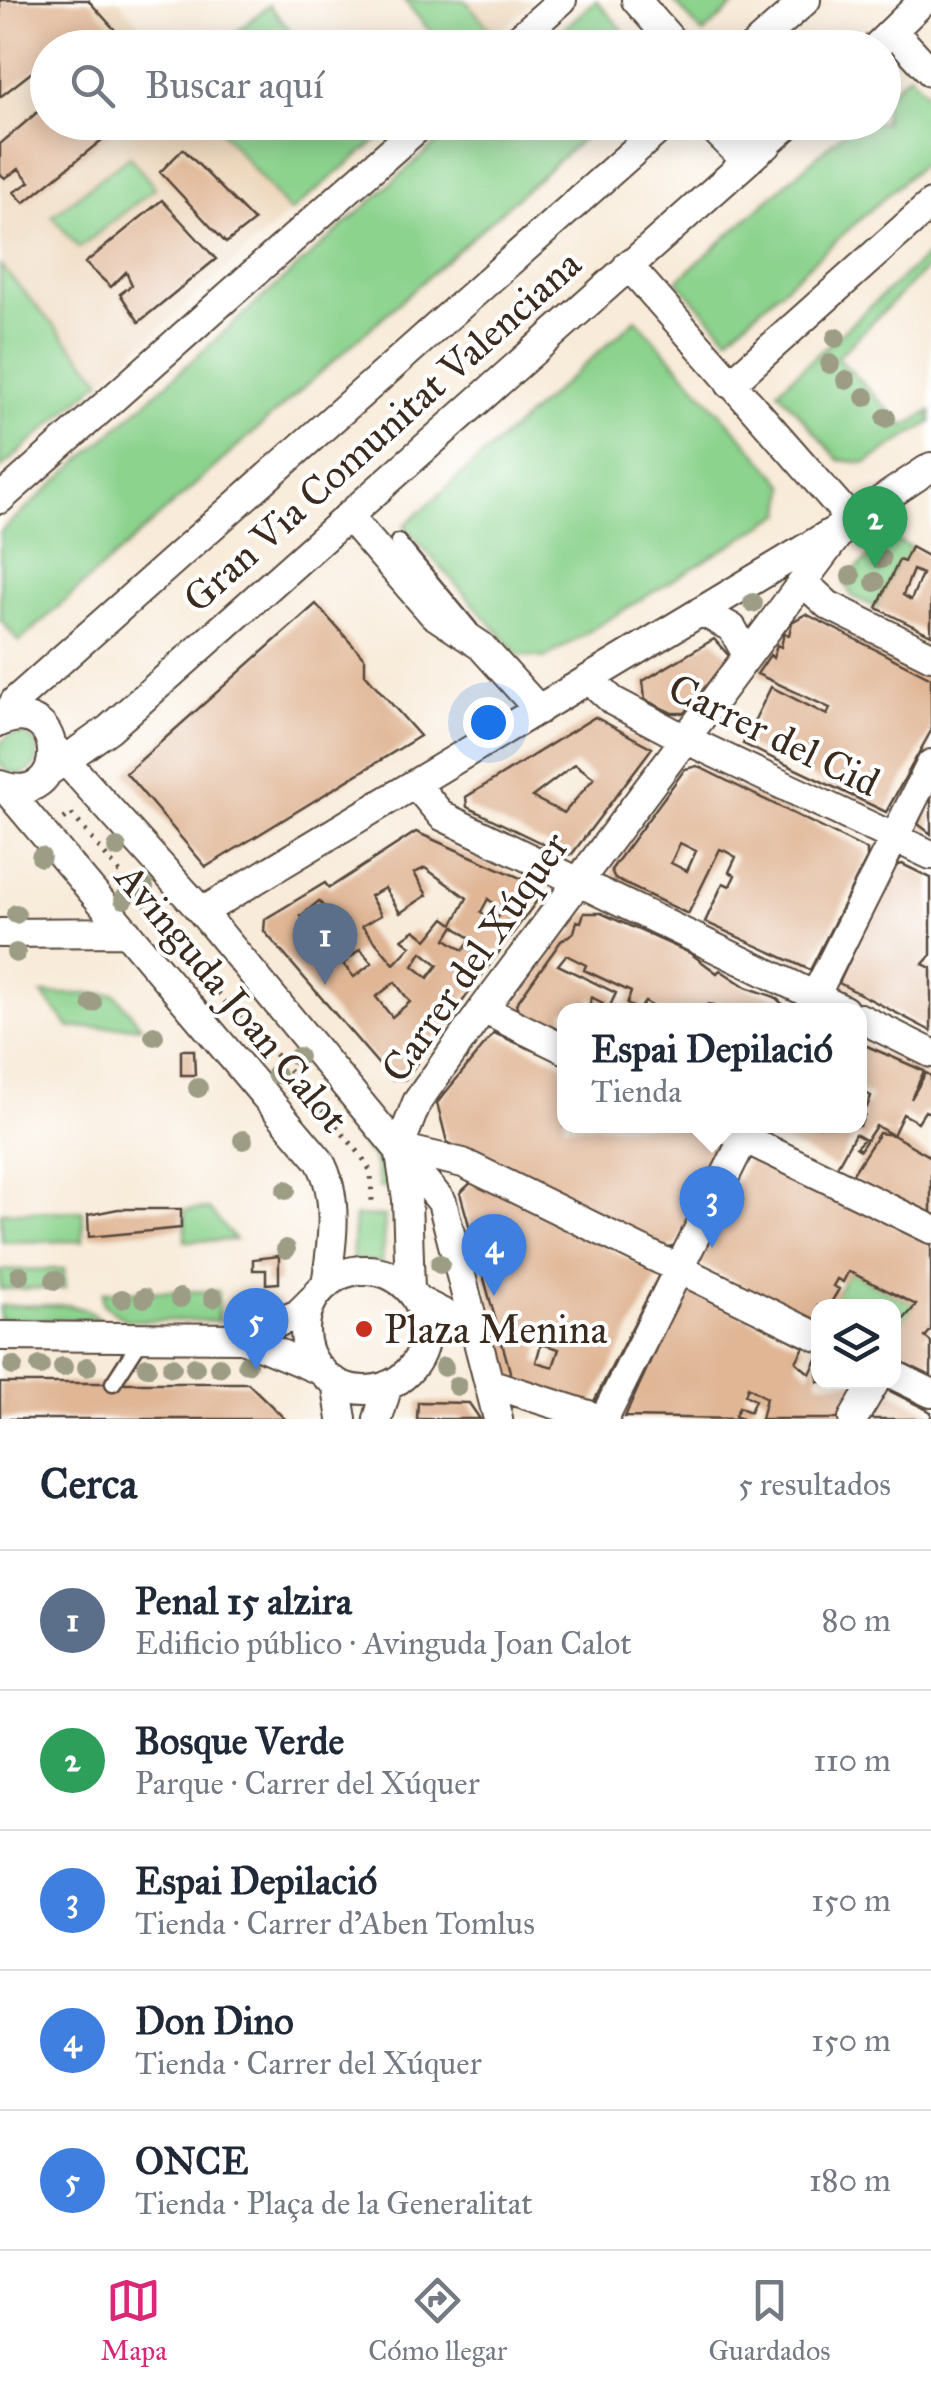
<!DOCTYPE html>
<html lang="es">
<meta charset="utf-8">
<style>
:root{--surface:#fff;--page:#f6f6f7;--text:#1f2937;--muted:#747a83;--line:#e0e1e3;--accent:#db2777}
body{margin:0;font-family:"IM FELL Great Primer",serif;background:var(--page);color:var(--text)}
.controls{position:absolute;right:30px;bottom:30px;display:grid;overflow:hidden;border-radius:20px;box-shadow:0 5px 25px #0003}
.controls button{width:90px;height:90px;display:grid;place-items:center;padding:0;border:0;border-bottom:2px solid var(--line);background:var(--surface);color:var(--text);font:50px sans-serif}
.you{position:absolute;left:488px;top:722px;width:35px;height:35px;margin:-25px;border:8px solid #fff;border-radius:50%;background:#1a73e8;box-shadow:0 0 0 15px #1a73e833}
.badge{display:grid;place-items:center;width:65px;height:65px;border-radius:50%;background:var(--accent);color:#fff;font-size:32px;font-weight:700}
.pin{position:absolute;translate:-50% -82px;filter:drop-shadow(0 2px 5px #0008)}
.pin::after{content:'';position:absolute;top:52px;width:35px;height:30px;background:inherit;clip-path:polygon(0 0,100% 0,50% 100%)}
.popup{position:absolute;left:557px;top:1003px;width:310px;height:130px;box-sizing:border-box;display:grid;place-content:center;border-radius:20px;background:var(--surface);filter:drop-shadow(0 2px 8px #0005);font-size:32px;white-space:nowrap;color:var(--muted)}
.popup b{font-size:38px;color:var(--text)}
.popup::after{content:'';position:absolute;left:50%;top:100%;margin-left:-20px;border:20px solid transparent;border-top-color:var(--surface)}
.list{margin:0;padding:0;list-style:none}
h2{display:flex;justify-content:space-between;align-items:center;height:130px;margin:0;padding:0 40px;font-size:42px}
h2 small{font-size:32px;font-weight:400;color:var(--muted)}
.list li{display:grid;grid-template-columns:65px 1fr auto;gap:30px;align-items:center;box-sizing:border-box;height:140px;padding:0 40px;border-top:2px solid var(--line)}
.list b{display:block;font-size:38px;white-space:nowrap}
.list p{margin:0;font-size:32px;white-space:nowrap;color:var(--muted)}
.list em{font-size:32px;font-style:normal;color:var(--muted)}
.icon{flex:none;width:55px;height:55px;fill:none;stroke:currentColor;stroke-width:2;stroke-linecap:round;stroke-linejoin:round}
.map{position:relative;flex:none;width:931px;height:1419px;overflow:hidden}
.search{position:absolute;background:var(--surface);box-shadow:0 5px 25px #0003;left:30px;right:30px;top:30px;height:110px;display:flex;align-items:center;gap:25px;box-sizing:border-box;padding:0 35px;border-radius:55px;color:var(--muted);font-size:38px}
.sheet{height:830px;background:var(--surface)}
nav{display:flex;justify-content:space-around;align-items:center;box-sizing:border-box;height:140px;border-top:2px solid var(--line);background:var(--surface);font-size:28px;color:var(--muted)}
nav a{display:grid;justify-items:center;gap:5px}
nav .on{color:var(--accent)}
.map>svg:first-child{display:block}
.built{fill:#edd7bb}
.green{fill:#8cd38e;stroke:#647e56;stroke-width:2.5}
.building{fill:#e0b695;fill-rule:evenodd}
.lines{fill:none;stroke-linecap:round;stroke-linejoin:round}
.service-casing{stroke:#57473a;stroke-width:19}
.minor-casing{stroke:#57473a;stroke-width:32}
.path{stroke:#57473a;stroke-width:5;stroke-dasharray:2.5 8;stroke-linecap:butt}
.service{stroke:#fff;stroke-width:14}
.minor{stroke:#fff;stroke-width:28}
.tree{fill:#9d9d85}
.poi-dot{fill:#c8321e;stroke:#fff;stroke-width:4}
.labels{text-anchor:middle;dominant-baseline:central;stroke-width:8;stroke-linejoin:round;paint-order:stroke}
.street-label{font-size:40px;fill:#3b2a1e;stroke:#fff}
.poi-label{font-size:40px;fill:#3b2a1e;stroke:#fff;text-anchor:start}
</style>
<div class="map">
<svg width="931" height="1419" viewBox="0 0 931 1419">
<rect width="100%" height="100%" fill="#fff"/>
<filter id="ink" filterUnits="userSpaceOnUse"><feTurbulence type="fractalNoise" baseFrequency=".01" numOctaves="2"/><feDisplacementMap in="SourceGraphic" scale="20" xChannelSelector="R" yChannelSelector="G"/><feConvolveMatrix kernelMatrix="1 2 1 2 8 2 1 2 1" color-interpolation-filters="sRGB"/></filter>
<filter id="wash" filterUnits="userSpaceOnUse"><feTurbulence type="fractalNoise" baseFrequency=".0048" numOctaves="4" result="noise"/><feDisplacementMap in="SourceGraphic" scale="40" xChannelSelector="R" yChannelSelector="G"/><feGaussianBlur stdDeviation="2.25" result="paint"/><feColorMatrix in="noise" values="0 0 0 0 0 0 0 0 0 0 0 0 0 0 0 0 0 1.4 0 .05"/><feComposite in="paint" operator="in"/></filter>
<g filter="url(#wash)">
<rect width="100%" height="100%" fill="#f8ebd9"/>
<path class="built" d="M0,0H119L158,47L48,48V122L218,123L290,212L102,380L0,265Z
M465,0H535L495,35Z"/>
<path class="green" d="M404,0H465L495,35L480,47H443Z
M596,0L638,47H543Z
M673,0H740L703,34Z
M269,5L304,47H219Z
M909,74L931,98V156L728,337L677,281L854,123L884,122V97Z
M233,122H398V123L290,212L221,131Z
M459,123H600L19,642L0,619V532Z
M129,156L155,188L79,248L52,216Z
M931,251V264L837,357L904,426L931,411V422L866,463L839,460L778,390Z
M0,265L102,380L0,469Z
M636,319L786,486L783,513L545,658L519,655L404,526Z
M889,538L911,547L904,562L899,561L877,608L852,596L844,581Z
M-2 754a20 20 0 1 1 40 0a20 20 0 1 1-40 0Z
M42,994H115L141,1026L70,1028Z
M332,1096C356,1124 388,1149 390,1188H380L374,1159L325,1103Z
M209,1209L235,1240L185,1241V1210Z
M83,1211V1241L2,1242L1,1212Z
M355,1216L385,1217L382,1263L352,1261Z
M64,1269L65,1288L0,1289V1270Z
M848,1272L916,1305L897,1327L894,1306H829Z
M218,1291V1321L126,1320L103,1304V1292Z
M67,1305L88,1310L100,1320H0V1306Z"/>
<g id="blocks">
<path class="building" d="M0,0H88L131,48H48V65L45,62L0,97Z
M48,103V122H124L24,203L14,192L30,182L19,169L5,178L0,174V144Z
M183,149L254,221L226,243L160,172Z
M162,200L216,259L139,322L120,294L132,285L126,272L111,287L85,263Z
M911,547L931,558V635L877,608L899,560L904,562ZM913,570L922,574L911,600L903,595Z
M316,604L365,659V674L420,736L206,867L126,773Z
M806,614L931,678V731L886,812L743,744L771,687L827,715L830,708L757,674L770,655L773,658L777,645L781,647L784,633L789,635L792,622Z
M714,639L729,656L685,713H672L645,700L643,681Z
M595,717L652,748L572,854L566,855L467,807L466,797ZM575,764L594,778L564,813L532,797Z
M697,766L867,850V858L810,970L705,922L723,883L730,886L735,875L729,872L736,857L725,851L720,849L688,914L615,879L611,870L685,769ZM680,843L696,851L687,871L671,863Z
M931,794V834L918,824Z
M416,832L534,884L539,898L405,1079L392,1080L264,931L265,919L325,883L329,888ZM425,868L467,898L453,924L445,918L427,940L415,930L402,939L411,946L394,964L362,926L381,915L370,896L385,888L400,913L427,895L414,873ZM488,899L503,911L494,922L481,912ZM319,901L332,917L314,932L301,916ZM454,926L471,939L463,950L446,939ZM360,949L372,963L354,977L343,964ZM422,952L438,965L428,978L413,966ZM395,982L410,1002L392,1017L376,997Z
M902,864L931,878V955L923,964L931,968V1031L839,983L894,866Z
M584,913H601L690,953L717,973L720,970L746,987L775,997L789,1010H712L714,1005L708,1004L704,1010H659L645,1002L639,1010L627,1004L631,992L584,970L586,965L566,955L558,965L616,993L608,1010H600L603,1003L591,997L589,1010H564V1035L519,1013L516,1004L561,941L574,932L577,921L581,922Z
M494,1033L564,1064V1126H687L726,1144L676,1245L665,1248L447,1142L437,1103Z
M860,1043L924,1071L911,1099L926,1073L931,1076V1113L925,1111L918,1122L903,1114L893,1135L876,1126L860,1150L856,1147L864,1139L855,1134L836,1168L768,1133L763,1126H860L865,1114L860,1119V1103L867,1107L871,1096L860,1090Z
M181,1050H194L195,1075H181Z
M879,1133L893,1135L931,1157V1218L911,1203L908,1207L850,1178Z
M750,1155L931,1243V1330L925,1337L931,1342V1376L894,1358V1325L897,1327L916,1305L852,1273L848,1272L843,1282L837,1279L833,1286L839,1289L829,1306H818V1322L696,1262Z
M475,1179L659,1275L591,1407L511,1375L460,1193ZM541,1344L559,1349L553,1367L536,1362Z
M118,1209H181V1228L89,1237L88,1215Z
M279,1256V1283L266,1284V1270H253V1259Z
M684,1286L804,1347L796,1362L810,1374L818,1357V1382H865L845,1419H761L766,1398L748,1387L745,1395L755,1400L750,1412L739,1407L735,1416L742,1419L625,1417Z
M0,1383H248L285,1419H0Z
M882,1387L931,1412V1419H863Z
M418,1402L469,1403L480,1419H417Z"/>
</g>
</g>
<g filter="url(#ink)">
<use href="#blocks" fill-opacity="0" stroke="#57473a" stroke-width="2.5"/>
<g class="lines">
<defs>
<path id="service" d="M398,542L470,629
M113,1383L142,1338"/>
<path id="minor" d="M636,0L678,48
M893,31L931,72
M508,48L562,0
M752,48L806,0
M875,48L924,0
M707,122L736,151H756L767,145
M628,265L840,507L846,524
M730,384L931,204
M0,499L424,122
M348,516L433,614L481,646L539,710
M803,582L828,605L931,656
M701,611L732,628L747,655
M589,679L613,701L683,738L931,855
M5,719L15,701L667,122
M0,722C68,693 71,811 0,785
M55,749L202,912L442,1202L498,1419
M48,772L109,729L791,122
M415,784L442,816L844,1010
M4,787L319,1160C340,1196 332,1245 326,1285
M202,912L846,524L931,467
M0,933L127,932
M483,1009L564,1049
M808,1010L931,764
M860,1018L931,1053
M719,1126L931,1229
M399,1148L417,1102L483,1009L837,536
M399,1148L463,1163L818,1337
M400,1154L407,1199L410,1290
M305 1330a60 60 0 1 1 120 0a60 60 0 1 1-120 0Z
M315,1297L298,1314L242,1338L322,1371
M417,1300L478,1331
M0,1336L242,1338
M894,1375L931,1393
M336,1382L342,1419
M492,1384L601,1419
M378,1419L388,1385
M604,1419L750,1126
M853,1419L875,1382"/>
</defs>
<use href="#service" class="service-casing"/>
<use href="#minor" class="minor-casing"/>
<path class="path" d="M64,819L71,813L225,1002L240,1013L361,1155L371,1172L372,1201"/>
<use href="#service" class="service"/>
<use href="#minor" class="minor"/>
</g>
<g class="tree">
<circle cx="836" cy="338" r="10"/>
<circle cx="830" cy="364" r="10"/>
<circle cx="846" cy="380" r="10"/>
<circle cx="865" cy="397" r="10"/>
<circle cx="886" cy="418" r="10"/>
<circle cx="881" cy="559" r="10"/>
<circle cx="851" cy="576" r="10"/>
<circle cx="875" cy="582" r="10"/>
<circle cx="753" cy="603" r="10"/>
<circle cx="117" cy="848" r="10"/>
<circle cx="41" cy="857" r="10"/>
<circle cx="144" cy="887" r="10"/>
<circle cx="124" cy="899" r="10"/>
<circle cx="16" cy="914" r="10"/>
<circle cx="16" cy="953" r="10"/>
<circle cx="92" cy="1003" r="10"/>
<circle cx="154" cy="1036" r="10"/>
<circle cx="298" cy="1057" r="10"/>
<circle cx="276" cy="1074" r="10"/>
<circle cx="198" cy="1088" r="10"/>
<circle cx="243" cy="1140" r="10"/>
<circle cx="286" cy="1190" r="10"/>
<circle cx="286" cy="1249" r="10"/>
<circle cx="440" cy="1264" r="10"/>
<circle cx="20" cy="1275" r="10"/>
<circle cx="55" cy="1280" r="10"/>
<circle cx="144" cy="1298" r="10"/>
<circle cx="180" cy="1298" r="10"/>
<circle cx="213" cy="1298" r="10"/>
<circle cx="122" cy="1299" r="10"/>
<circle cx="247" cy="1364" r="10"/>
<circle cx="13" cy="1366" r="10"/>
<circle cx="40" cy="1366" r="10"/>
<circle cx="63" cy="1367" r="10"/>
<circle cx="87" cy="1367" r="10"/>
<circle cx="147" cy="1367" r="10"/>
<circle cx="172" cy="1367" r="10"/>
<circle cx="195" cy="1367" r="10"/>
<circle cx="219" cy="1367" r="10"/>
<circle cx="444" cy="1367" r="10"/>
<circle cx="457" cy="1386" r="10"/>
</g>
</g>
<circle class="poi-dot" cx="364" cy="1329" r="10"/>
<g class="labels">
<g class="street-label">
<text transform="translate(382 431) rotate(-42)">Gran Via Comunitat Valenciana</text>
<text transform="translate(774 735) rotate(26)">Carrer del Cid</text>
<text transform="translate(475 957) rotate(-55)">Carrer del Xúquer</text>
<text transform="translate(232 998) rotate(50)">Avinguda Joan Calot</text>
</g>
<g class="poi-label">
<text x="384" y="1329">Plaza Menina</text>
</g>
</g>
</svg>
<div class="controls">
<button><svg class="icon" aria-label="layers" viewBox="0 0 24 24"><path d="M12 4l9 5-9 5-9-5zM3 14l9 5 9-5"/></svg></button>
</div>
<div class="you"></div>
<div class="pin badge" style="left:325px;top:985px;background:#5c6f8a">1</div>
<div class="pin badge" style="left:875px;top:568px;background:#2e9e5b">2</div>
<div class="pin badge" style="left:712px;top:1248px;background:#3f7fe0">3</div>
<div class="popup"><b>Espai Depilació</b>Tienda</div>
<div class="pin badge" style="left:494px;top:1296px;background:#3f7fe0">4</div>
<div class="pin badge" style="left:256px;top:1370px;background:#3f7fe0">5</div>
<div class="search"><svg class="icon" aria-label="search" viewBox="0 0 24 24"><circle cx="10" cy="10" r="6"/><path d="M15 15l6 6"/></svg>Buscar aquí</div>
</div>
<section class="sheet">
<h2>Cerca<small>5 resultados</small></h2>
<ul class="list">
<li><span class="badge" style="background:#5c6f8a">1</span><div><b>Penal 15 alzira</b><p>Edificio público · Avinguda Joan Calot</p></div><em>80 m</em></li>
<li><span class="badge" style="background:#2e9e5b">2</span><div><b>Bosque Verde</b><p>Parque · Carrer del Xúquer</p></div><em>110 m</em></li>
<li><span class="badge" style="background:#3f7fe0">3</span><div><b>Espai Depilació</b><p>Tienda · Carrer d'Aben Tomlus</p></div><em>150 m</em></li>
<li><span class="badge" style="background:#3f7fe0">4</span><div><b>Don Dino</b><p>Tienda · Carrer del Xúquer</p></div><em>150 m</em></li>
<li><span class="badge" style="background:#3f7fe0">5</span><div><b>ONCE</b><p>Tienda · Plaça de la Generalitat</p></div><em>180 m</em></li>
</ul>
</section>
<nav>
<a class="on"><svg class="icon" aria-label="map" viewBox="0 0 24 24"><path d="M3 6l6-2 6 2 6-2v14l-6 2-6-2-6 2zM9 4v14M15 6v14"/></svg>Mapa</a>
<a><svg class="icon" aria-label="directions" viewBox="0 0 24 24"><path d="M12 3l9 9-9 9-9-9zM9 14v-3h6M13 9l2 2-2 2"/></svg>Cómo llegar</a>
<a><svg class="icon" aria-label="saved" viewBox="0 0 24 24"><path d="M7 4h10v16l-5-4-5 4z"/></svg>Guardados</a>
</nav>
